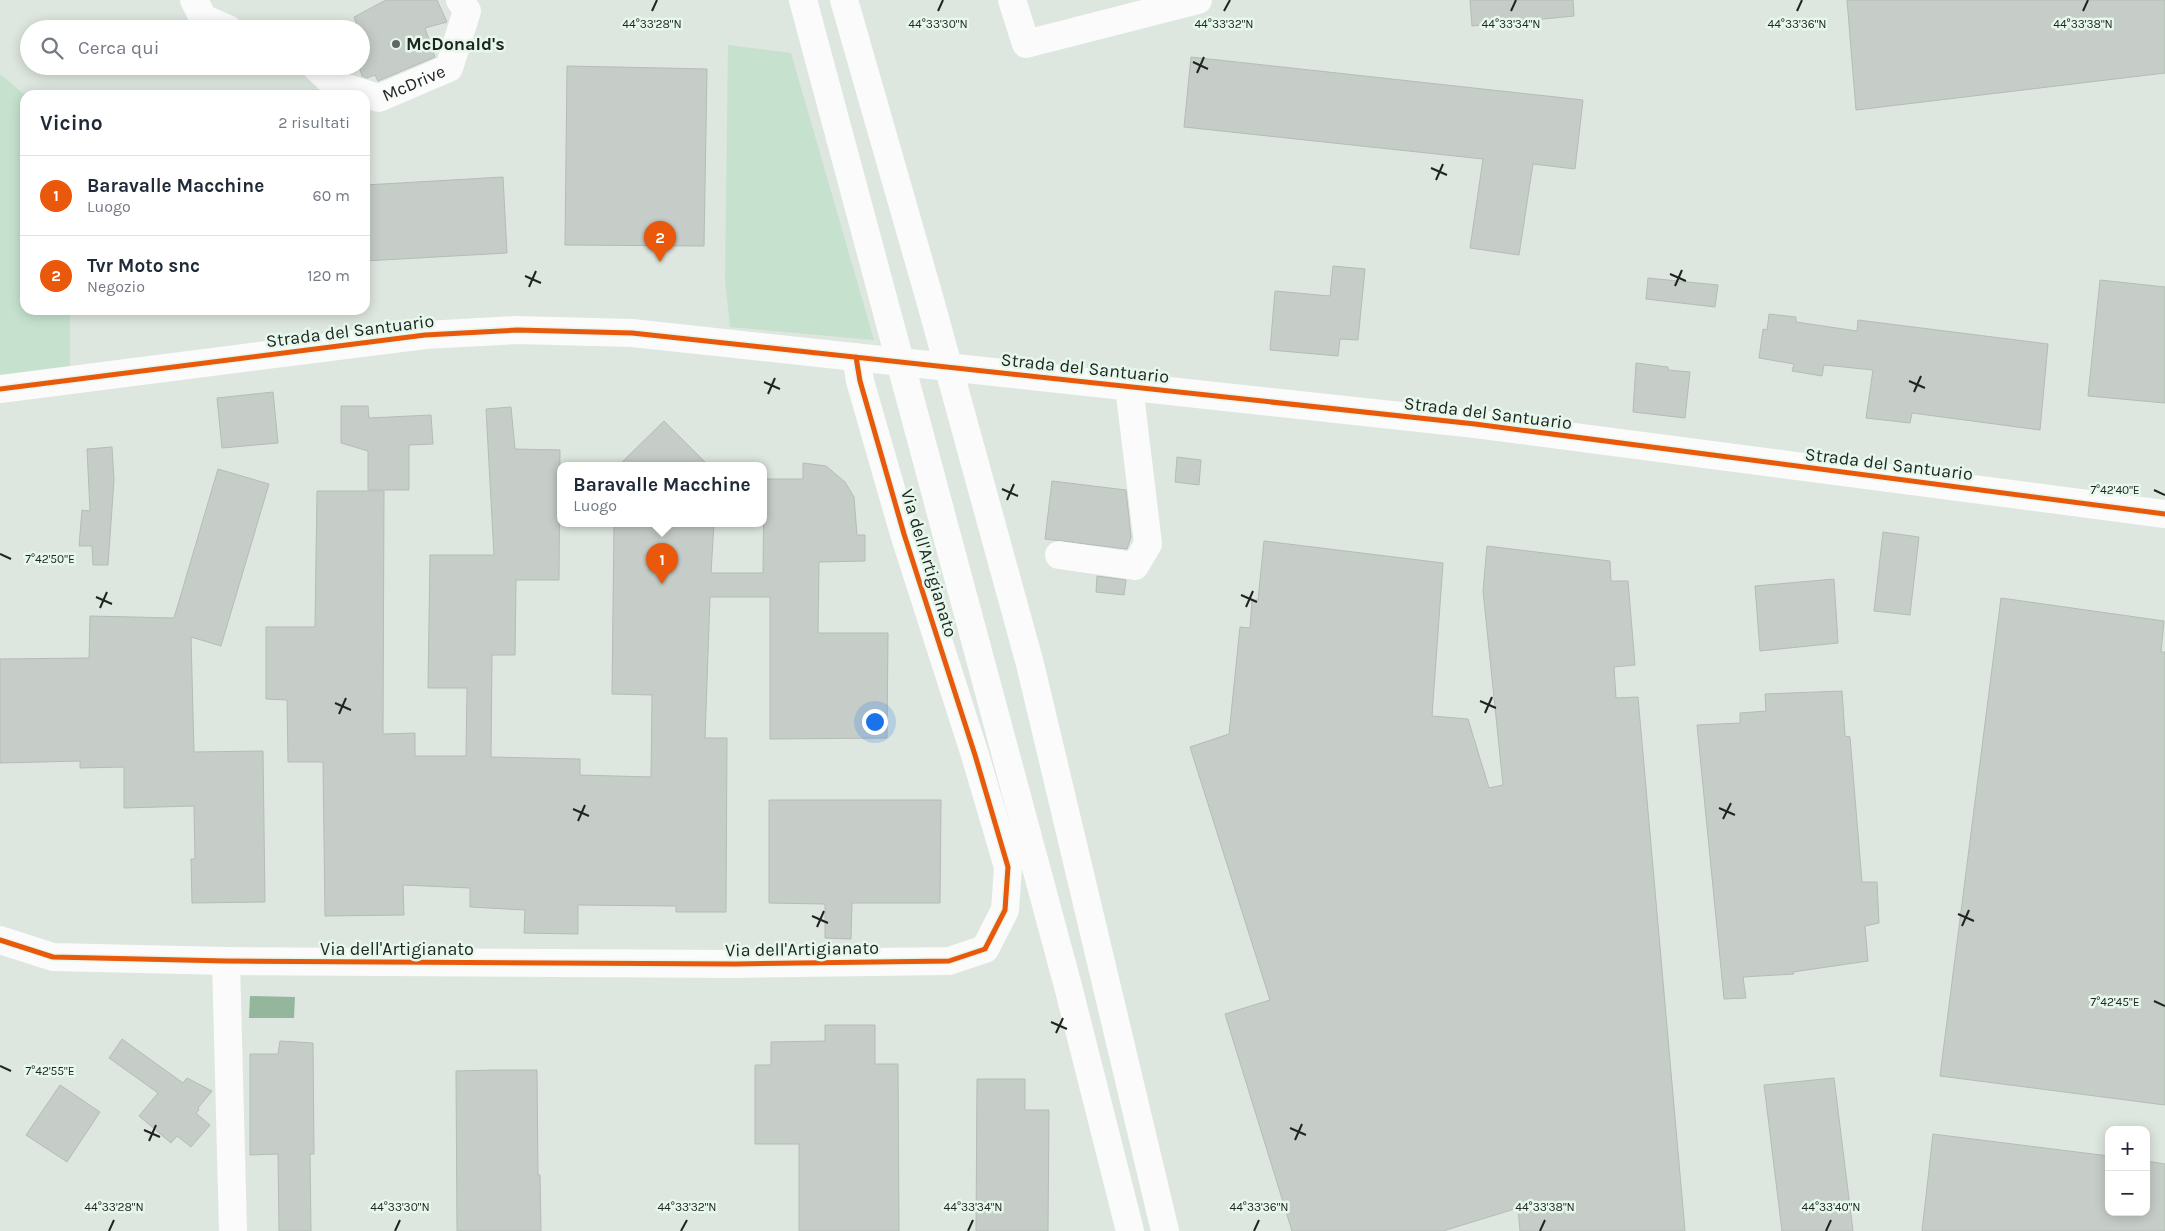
<!DOCTYPE html>
<html lang="it">
<meta charset="utf-8">
<style>
:root{--surface:#fff;--page:#f6f6f7;--text:#1f2937;--muted:#747a83;--line:#e0e1e3;--accent:#ea580c}
body{margin:0;font-family:Karla,sans-serif;background:var(--page);color:var(--text)}
.controls{position:absolute;right:15px;bottom:15px;display:grid;overflow:hidden;border-radius:10px;box-shadow:0 2px 12px #0003}
.controls button{width:45px;height:45px;display:grid;place-items:center;padding:0;border:0;border-bottom:1px solid var(--line);background:var(--surface);color:var(--text);font:25px sans-serif}
.you{position:absolute;left:874px;top:721px;width:18px;height:18px;margin:-12px;border:4px solid #fff;border-radius:50%;background:#1a73e8;box-shadow:0 0 0 8px #1a73e833}
.badge{display:grid;place-items:center;width:32px;height:32px;border-radius:50%;background:var(--accent);color:#fff;font-size:16px;font-weight:700}
.pin{position:absolute;translate:-50% -41px;filter:drop-shadow(0 1px 2px #0008)}
.pin::after{content:'';position:absolute;top:26px;width:18px;height:15px;background:inherit;clip-path:polygon(0 0,100% 0,50% 100%)}
.popup{position:absolute;left:557px;top:462px;width:210px;height:65px;box-sizing:border-box;display:grid;place-content:center;border-radius:10px;background:var(--surface);filter:drop-shadow(0 1px 4px #0005);font-size:16px;white-space:nowrap;color:var(--muted)}
.popup b{font-size:19px;color:var(--text)}
.popup::after{content:'';position:absolute;left:50%;top:100%;margin-left:-10px;border:10px solid transparent;border-top-color:var(--surface)}
.list{margin:0;padding:0;list-style:none}
h2{display:flex;justify-content:space-between;align-items:center;height:65px;margin:0;padding:0 20px;font-size:21px}
h2 small{font-size:16px;font-weight:400;color:var(--muted)}
.list li{display:grid;grid-template-columns:32px 1fr auto;gap:15px;align-items:center;box-sizing:border-box;height:80px;padding:0 20px;border-top:1px solid var(--line)}
.list b{display:block;font-size:19px;white-space:nowrap}
.list p{margin:0;font-size:16px;white-space:nowrap;color:var(--muted)}
.list em{font-size:16px;font-style:normal;color:var(--muted)}
.icon{flex:none;width:28px;height:28px;fill:none;stroke:currentColor;stroke-width:2;stroke-linecap:round;stroke-linejoin:round}
.map{position:relative;flex:none;width:2165px;height:1231px;overflow:hidden}
.search{position:absolute;background:var(--surface);box-shadow:0 2px 12px #0003;left:20px;top:20px;width:350px;height:55px;display:flex;align-items:center;gap:12px;box-sizing:border-box;padding:0 18px;border-radius:28px;color:var(--muted);font-size:19px}
.panel{position:absolute;background:var(--surface);box-shadow:0 2px 12px #0003;left:20px;top:90px;width:350px;height:225px;border-radius:15px}
.map>svg:first-child{display:block}
.green{fill:#c6e2ce}
.water{fill:#93b69d}
.building{fill:#c6cdc8;stroke:#b5bcb7}
.lines{fill:none;stroke-linecap:round;stroke-linejoin:round}
.minor{stroke:#fafbfa;stroke-width:28}
.highway{stroke:#fafbfa;stroke-width:28}
.cycleway-casing{stroke:#e6f7eb;stroke-width:8}
.cycleway{stroke:#e8590c;stroke-width:5}
.ticks{fill:none;stroke:#1e2420;stroke-width:2}
.poi-dot{fill:#616863;stroke:#e6f7eb;stroke-width:2}
.labels{text-anchor:middle;dominant-baseline:central;stroke-width:5;stroke-linejoin:round;paint-order:stroke}
.poi-label{font-size:18px;font-weight:bold;fill:#1e2420;stroke:#e6f7eb;text-anchor:start}
.street-label{font-size:18px;fill:#1e2420;stroke:#e6f7eb}
.ticks-label{font-size:12px;text-anchor:middle;fill:#1e2420;stroke:#e6f7eb;stroke-width:5;stroke-linejoin:round;paint-order:stroke}
</style>
<div class="map">
<svg width="2165" height="1231" viewBox="0 0 2165 1231">
<rect width="100%" height="100%" fill="#dde6df"/>
<path class="green" d="M728,45L791,53L874,340L730,327L725,280Z
M0,74L25,95V310H70V370L0,379Z"/>
<path class="water" d="M250,996L295,997L294,1018H249Z"/>
<path class="building" d="M386,0H437L447,22L425,28L435,57L378,81L375,75L367,78L362,76L359,66H361V29H350L357,25L354,17Z
M1470,0H1573L1574,16L1472,26Z
M1847,0H2165V73L1856,110Z
M1191,57L1583,100L1575,169L1533,164L1519,255L1470,248L1483,159L1184,127Z
M567,66L707,69L704,246L565,245Z
M503,177L507,253L365,261V185Z
M1333,266L1365,269L1358,340L1340,339L1338,356L1270,350L1275,291L1330,296Z
M1648,278L1718,285L1715,307L1646,299Z
M2100,280L2165,287V403L2088,396Z
M1769,314L1796,317V322L1857,331L1858,320L2048,344L2040,430L1912,413L1910,423L1866,418L1873,370L1824,365L1822,376L1792,371L1794,364L1759,358L1763,329L1767,330Z
M1636,363L1668,367V370L1690,372L1685,418L1633,412Z
M273,392L278,443L222,448L217,398Z
M341,406H368L369,418L431,415L433,444L409,445V490H368V451L341,443Z
M511,407L515,449L560,450L559,580H516L515,655H492L491,757L580,759V775L651,777L652,695L612,694L614,523H714L711,573H763L764,479H803V463L826,466L845,482L854,497L857,535H865V561L819,562L818,633H888L887,738L770,739V597H710L705,738H727L726,912H676V906L578,905V934L524,933L525,910L470,907V888L403,885L404,915L325,916L323,762H288L287,700L266,699V627H315L317,491H384L383,734L415,733V756H466L467,688H428L430,555H494L486,409Z
M664,421L708,465H619Z
M112,447L114,480L108,565H93L92,546H79L82,510L90,511L87,449Z
M1177,457L1201,460L1199,485L1175,482Z
M218,469L269,484L221,646L191,637L194,752L263,751L265,902L192,903L191,859H195L194,806L124,808V767L80,768V761L0,763V659L89,658L90,616L174,618Z
M1052,481L1126,490L1131,537L1127,549L1045,539Z
M1883,532L1919,537L1910,615L1874,611Z
M1264,541L1443,563L1432,716L1468,719L1489,788L1503,785L1483,591L1487,546L1610,561L1611,581H1628L1635,665L1614,667L1616,698L1638,697L1685,1231H1520L1518,1208L1443,1231H1292L1225,1014L1270,1000L1190,747L1229,734L1240,627L1250,628L1252,600H1258Z
M1097,576L1126,580L1124,595L1096,592Z
M1834,579L1838,643L1760,651L1755,586Z
M2001,598L2164,621L2161,652H2165V1105L1940,1076Z
M1842,691L1845,736L1850,737L1862,882H1877L1879,923L1865,926L1868,961L1793,972L1794,974L1743,977L1746,998L1724,999L1697,725L1740,723V713L1766,711L1765,694Z
M769,800H941L940,903H852L851,939L825,938V904L769,903Z
M825,1025H875V1064H898L899,1231H799V1144H755V1065H771V1042L825,1041Z
M122,1039L183,1083L187,1078L212,1091L198,1108L199,1110L196,1113L210,1125L191,1147L177,1136L171,1143L139,1116L158,1093L109,1058Z
M280,1041L313,1043L314,1154H310L311,1231H279L278,1154L250,1155V1054H278Z
M496,1070H537L538,1175H540L541,1231H457L456,1071Z
M1834,1078L1853,1231H1782L1764,1085Z
M977,1079H1025V1110H1049L1048,1231H976Z
M60,1085L100,1112L67,1162L26,1135Z
M1933,1134L2109,1156V1212H2146V1161L2165,1164V1231H1922Z"/>
<g class="lines">
<g class="minor">
<path d="M194,0L203,18L228,29"/>
<path d="M1012,0L1026,44L1198,0"/>
<path id="s1" d="M315,66L334,84L379,98L449,68L467,11L460,0"/>
<path d="M0,389L425,335L517,330L632,333L1475,424L2165,514"/>
<path d="M1059,555L1135,566L1148,544L1129,386"/>
<path d="M0,940L53,957L226,961L735,964L949,961L985,949L1005,910L1008,867L975,755L904,534L860,381L856,357"/>
<path d="M226,961L233,1231"/>
</g>
<path class="highway" d="M803,0L1069,990L1130,1231
M844,0L930,300L1030,664L1165,1231"/>
<defs>
<path id="cycleway" d="M0,389L425,335L517,330L632,333L1475,424L2165,514
M0,940L53,957L226,961L735,964L949,961L985,949L1005,910L1008,867L975,755L904,534L860,381L856,357"/>
</defs>
<use href="#cycleway" class="cycleway-casing"/>
<use href="#cycleway" class="cycleway"/>
</g>
<path class="ticks" d="M652,11L657,0M938,11L943,0M1224,11L1230,0M1511,11L1516,0M1797,11L1802,0M2083,11L2088,0M1193,62L1208,69M1197,73L1204,57M1431,168L1447,175M1436,180L1443,164M1670,274L1686,281M525,276L541,283M1675,286L1682,270M529,287L536,271M1909,381L1925,388M764,382L780,389M1914,392L1921,376M768,394L775,378M1002,489L1018,496M2154,490L2165,495M1007,500L1014,484M0,554L11,559M1241,595L1257,602M96,597L112,604M1246,607L1253,591M100,608L107,592M1480,701L1496,708M335,703L351,710M1485,713L1492,697M339,714L346,698M1719,808L1735,815M573,809L589,816M1723,819L1731,803M578,821L585,805M1958,914L1974,921M812,916L828,923M1962,926L1969,910M817,927L824,911M2154,1001L2165,1006M1051,1022L1067,1029M1056,1033L1063,1018M0,1066L11,1071M1290,1128L1306,1135M144,1130L160,1137M1295,1140L1302,1124M149,1141L156,1125M109,1231L114,1220M395,1231L400,1220M681,1231L687,1220M968,1231L973,1220M1254,1231L1259,1220M1540,1231L1545,1220M1826,1231L1831,1220"/>
<circle class="poi-dot" cx="396" cy="44" r="5"/>
<g class="labels">
<g class="poi-label">
<text x="406" y="44">McDonald's</text>
</g>
<g class="street-label">
<text stroke="none"><textPath href="#s1" startOffset="111">McDrive</textPath></text>
<text transform="translate(350 331) rotate(-7)">Strada del Santuario</text>
<text transform="translate(1085 368) rotate(6)">Strada del Santuario</text>
<text transform="translate(1488 413) rotate(7)">Strada del Santuario</text>
<text transform="translate(1889 464) rotate(7)">Strada del Santuario</text>
<text transform="translate(929 563) rotate(73)">Via dell'Artigianato</text>
<text x="397" y="949">Via dell'Artigianato</text>
<text transform="translate(802 949) rotate(-1)">Via dell'Artigianato</text>
</g>
</g>
<g class="ticks-label">
<text x="652" y="28">44°33'28"N</text>
<text x="938" y="28">44°33'30"N</text>
<text x="1224" y="28">44°33'32"N</text>
<text x="1511" y="28">44°33'34"N</text>
<text x="1797" y="28">44°33'36"N</text>
<text x="2083" y="28">44°33'38"N</text>
<text x="2115" y="494">7°42'40"E</text>
<text x="50" y="563">7°42'50"E</text>
<text x="2115" y="1006">7°42'45"E</text>
<text x="50" y="1075">7°42'55"E</text>
<text x="114" y="1211">44°33'28"N</text>
<text x="400" y="1211">44°33'30"N</text>
<text x="687" y="1211">44°33'32"N</text>
<text x="973" y="1211">44°33'34"N</text>
<text x="1259" y="1211">44°33'36"N</text>
<text x="1545" y="1211">44°33'38"N</text>
<text x="1831" y="1211">44°33'40"N</text>
</g>
</svg>
<div class="controls">
<button>+</button>
<button>−</button>
</div>
<div class="you"></div>
<div class="pin badge" style="left:662px;top:584px">1</div>
<div class="popup"><b>Baravalle Macchine</b>Luogo</div>
<div class="pin badge" style="left:660px;top:262px">2</div>
<div class="search"><svg class="icon" aria-label="search" viewBox="0 0 24 24"><circle cx="10" cy="10" r="6"/><path d="M15 15l6 6"/></svg>Cerca qui</div>
<section class="panel">
<h2>Vicino<small>2 risultati</small></h2>
<ul class="list">
<li><span class="badge">1</span><div><b>Baravalle Macchine</b><p>Luogo</p></div><em>60 m</em></li>
<li><span class="badge">2</span><div><b>Tvr Moto snc</b><p>Negozio</p></div><em>120 m</em></li>
</ul>
</section>
</div>
